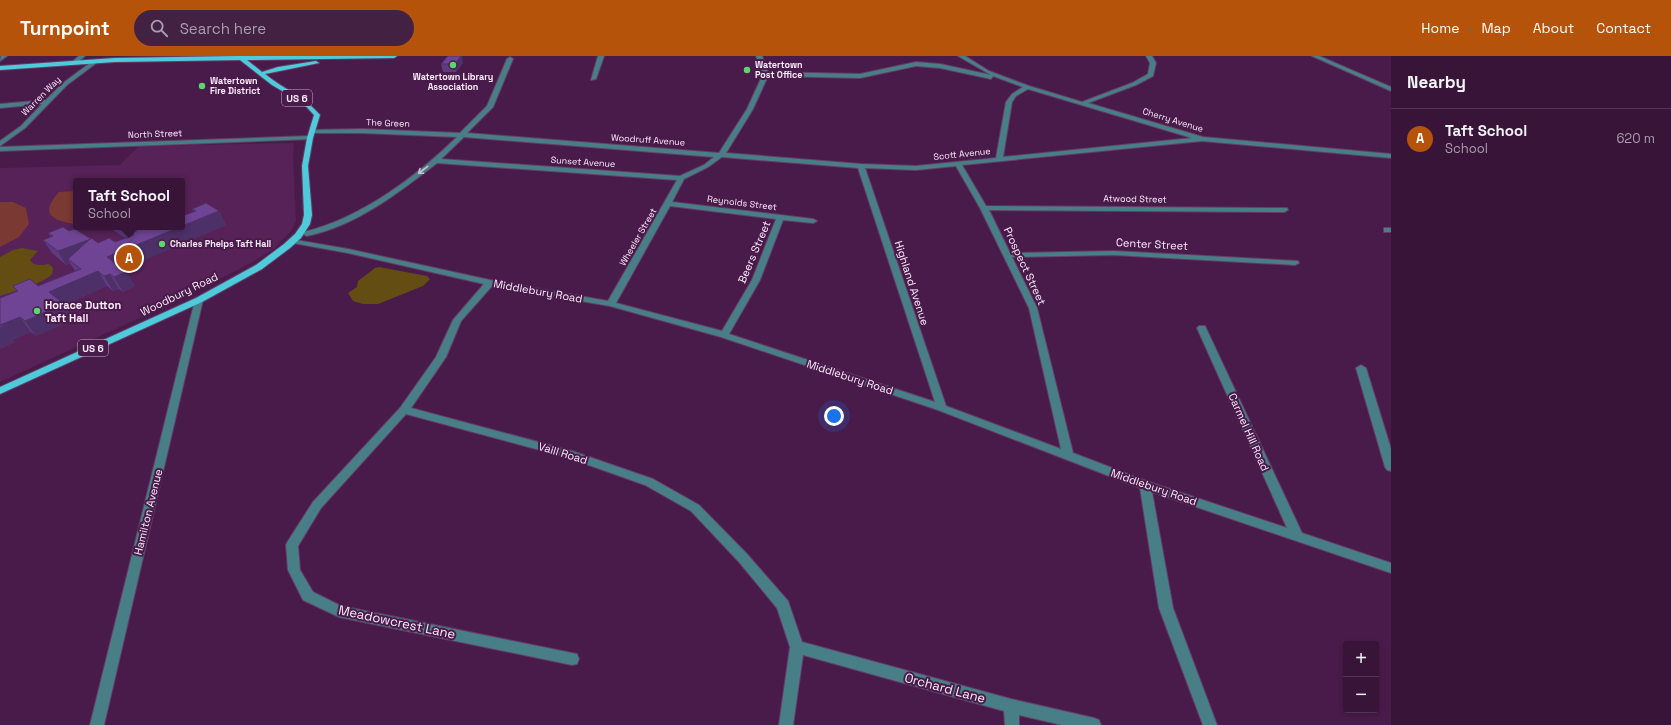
<!DOCTYPE html>
<meta charset="utf-8">
<style>
:root{--surface:#371438;--page:#422143;--text:#f1f3f6;--muted:#aa9eae;--line:#513353;--accent:#b45309}
body{margin:0;font-family:"Space Grotesk",sans-serif;background:var(--page);color:var(--text)}
.controls{position:absolute;right:12px;bottom:12px;display:grid;overflow:hidden;border-radius:4px;box-shadow:0 2px 6px #0003}
.controls button{width:36px;height:36px;display:grid;place-items:center;padding:0;border:0;border-bottom:1px solid var(--line);background:var(--surface);color:var(--text);font:20px sans-serif}
.you{position:absolute;left:834px;top:360px;width:14px;height:14px;margin:-10px;border:3px solid #fff;border-radius:50%;background:#1a73e8;box-shadow:0 0 0 6px #1a73e833}
.badge{display:grid;place-items:center;width:26px;height:26px;border-radius:50%;background:var(--accent);color:#fff;font-size:13px;font-weight:700}
.pin{position:absolute;translate:-50% -50%;border:2px solid #fff;box-shadow:0 1px 4px #0006}
.popup{position:absolute;left:73px;top:122px;width:112px;height:52px;box-sizing:border-box;display:grid;place-content:center;border-radius:4px;background:var(--surface);filter:drop-shadow(0 1px 3px #0005);font-size:13px;white-space:nowrap;color:var(--muted)}
.popup b{font-size:15px;color:var(--text)}
.popup::after{content:'';position:absolute;left:50%;top:100%;margin-left:-8px;border:8px solid transparent;border-top-color:var(--surface)}
.list{margin:0;padding:0;list-style:none}
h2{display:flex;justify-content:space-between;align-items:center;height:52px;margin:0;padding:0 16px;font-size:17px}
h2 small{font-size:13px;font-weight:400;color:var(--muted)}
.list li{display:grid;grid-template-columns:26px 1fr auto;gap:12px;align-items:center;box-sizing:border-box;height:60px;padding:0 16px;border-top:1px solid var(--line)}
.list b{display:block;font-size:15px;white-space:nowrap}
.list p{margin:0;font-size:13px;white-space:nowrap;color:var(--muted)}
.list em{font-size:13px;font-style:normal;color:var(--muted)}
.icon{flex:none;width:22px;height:22px;fill:none;stroke:currentColor;stroke-width:2;stroke-linecap:round;stroke-linejoin:round}
.map{position:relative;flex:none;width:1391px;height:669px;overflow:hidden}
header{display:flex;align-items:center;gap:24px;box-sizing:border-box;height:56px;padding:0 20px;background:var(--accent);color:#fff}
header strong{font-size:19px}
nav{display:flex;gap:22px;margin-inline-start:auto;font-size:14px}
.search{width:280px;height:36px;background:var(--page);display:flex;align-items:center;gap:10px;box-sizing:border-box;padding:0 14px;border-radius:22px;color:var(--muted);font-size:15px}
main{display:flex}
aside{flex:1;background:var(--surface)}
.map>svg:first-child{display:block}
.built{fill:#562257;fill-rule:evenodd}
.green{fill:#7b3933}
.water{fill:#634d13}
.lines{fill:none;stroke-linecap:round;stroke-linejoin:round}
.minor-casing{stroke:#663c66;stroke-width:2}
.major-casing{stroke:#663c66;stroke-width:2}
.minor{fill:#487e86;fill-rule:evenodd}
.major{fill:#4ecbdb;fill-rule:evenodd}
.wall{fill:#5f3a7f}
.shaded-wall{fill:#4e3068}
.building{fill:#6f4494;stroke:#4e3068}
.oneway{stroke:#bec5d3}
.poi-dot{fill:#5ad56f;stroke:#491b4a;stroke-width:1.5}
.labels{text-anchor:middle;dominant-baseline:central;stroke-width:4;stroke-linejoin:round;paint-order:stroke}
.far-poi-label{font-size:9px;font-weight:bold;fill:#fdebfc;stroke:#491b4a;text-anchor:start}
.far-street-label{font-size:9px;fill:#fdebfc;stroke:#491b4a}
.shield{fill:#491b4a;stroke:#c7adc7;stroke-width:1}
.shield-label{font-size:10px;font-weight:bold;fill:#fdebfc}
.street-label{font-size:11px;fill:#fdebfc;stroke:#491b4a}
.poi-label{font-size:11px;font-weight:bold;fill:#fdebfc;stroke:#491b4a;text-anchor:start}
.near-street-label{font-size:13px;fill:#fdebfc;stroke:#491b4a}
</style>
<header>
<strong>Turnpoint</strong>
<div class="search"><svg class="icon" aria-label="search" viewBox="0 0 24 24"><circle cx="10" cy="10" r="6"/><path d="M15 15l6 6"/></svg>Search here</div>
<nav><a>Home</a><a>Map</a><a>About</a><a>Contact</a></nav>
</header>
<main>
<div class="map">
<svg width="1391" height="669" viewBox="0 0 1391 669">
<rect width="100%" height="100%" fill="#491b4a"/>
<path class="built" d="M294,87L293,102L296,165L291,175L273,193L251,207L185,241L0,326V112L120,109L139,90ZM76,125H182V171H76Z"/>
<path class="green" d="M76,135V168C52,165 39,158 59,136Z
M0,146H13L26,152L29,168L19,181L0,191Z"/>
<path class="water" d="M22,192L38,195L30,204C34,211 43,209 49,208L53,212C53,215 53,218 50,220C40,228 13,236 0,240V201L13,194Z
M379,211L427,220L430,223L423,230L378,248H363L353,245L348,237L357,231L358,225L375,212Z"/>
<g class="lines">
<defs>
<path id="minor" d="M7,0L0,5L1,0Z
M79,0H85L77,7H73V5Z
M598,0H604L596,23L591,24Z
M756,0H762L768,16L860,18L916,6L940,8L991,19L958,0H965L989,15L1029,30L1082,46L1132,27L1148,18L1150,7L1146,0H1152L1156,7L1153,20L1136,29L1088,47L1203,81L1391,98V102L1202,85L962,109L986,150L1287,152L1288,154L1284,156L989,154L1010,197L1114,195L1298,205L1299,207L1295,209L1114,199L1012,201L1037,252L1073,397L1149,426L1287,472L1197,272L1199,270H1205L1302,477L1391,507V517L1152,436L1173,552L1217,669H1203L1159,552L1140,432L938,354L721,281L610,250L492,230L461,265L446,301L411,352L572,395L653,423L699,449L747,498L788,545L802,586L1011,643L1094,662L1099,664L1101,669H1062L1019,659V669H1005L1004,655L803,599L793,669H779L790,591L777,552L739,506L691,455L645,429L566,401L406,358L321,452L298,490L300,514L313,536L341,550L572,597L577,598L579,603L577,608L572,609L339,561L303,544L288,514L286,489L288,485L313,446L400,352L436,301L453,264L484,228L348,197L293,187L289,185L290,183L348,193L490,224L608,245L677,124L437,107C398,137 356,170 307,180L303,178L304,176C361,162 416,121 457,81L362,77H312L310,76V74L362,73L460,77L487,50L507,3L510,1L513,3L493,51L467,77L719,97L747,53L763,18ZM916,10L940,12L991,23L993,20L1023,31L1012,38L1006,46L996,102L916,110L861,108L726,97L753,53L768,20L860,22ZM1028,33L1192,82L1003,101L1012,46L1016,40ZM464,81L714,101L704,109L680,120L441,103ZM722,101L858,112L935,346L729,278L760,224L783,164L813,167L817,165L813,163L672,146L684,123L708,111ZM956,110L980,152L1029,252L1061,393L946,350L865,112L916,114ZM670,150L776,163L752,224L722,275L616,247Z
M1312,0H1319L1391,31V35Z
M94,4L99,5L67,29L25,72L0,90V85L21,70L42,48L0,52V48L46,44L63,27Z
M310,80L312,81V83L0,95V91Z
M1384,172H1391V176H1384Z
M199,241L203,244L104,669H90L195,244Z
M1361,309L1366,312L1391,393V415L1387,414L1385,411L1356,312Z"/>
<path id="major" d="M236,0H397L394,2L247,4L262,16L278,11L316,5L319,7L265,18C283,33 305,41 320,59L313,82L308,110L312,159L310,168L301,182L290,192L262,213L202,246L0,338V331L196,242L256,209L284,188L295,178L302,168L304,159L302,110L307,82L314,59L304,48L272,29L240,4L115,6L0,14V10L115,2Z"/>
</defs>
<use href="#minor" class="minor-casing"/>
<use href="#major" class="major-casing"/>
<use href="#minor" class="minor"/>
<use href="#major" class="major"/>
</g>
<path class="wall" d="M463,7L456,16H443L441,8Z
M192,153L219,155L226,169L123,213L135,230L123,236L119,233L113,235L107,230L64,249L74,263L36,280L31,276L12,284L14,286L0,293L16,236L13,230H38L75,215L70,207L66,209L52,197L43,184L51,181L48,177L69,175L98,187L115,186L125,182L113,174L111,171H182L194,155Z"/>
<path class="shaded-wall" d="M461,0H462L463,7L456,16L455,8Z
M219,155L226,169L116,216L107,201L180,171H182V170Z
M91,183L68,203L70,207L66,209L58,195Z
M98,215L107,230L64,249L74,263L36,280L25,265L49,236Z
M127,216L135,230L123,236L114,221Z
M110,218L119,233L113,235L104,220Z
M20,261L31,276L12,284L14,286L0,293V269Z"/>
<path class="building" d="M448,0H461L455,8H441Z
M206,147L219,155L182,170V160L196,155L192,153Z
M63,171L69,175L75,173L91,183L58,195L43,184L53,180L48,177Z
M122,171H180L107,201L127,216L114,221L110,218L104,220L98,215L49,236L64,248L25,265L20,261L0,269L3,271L0,272V242L18,235L13,230L30,223L38,230L81,213L68,203L91,182L98,187L109,182L115,186L134,179Z"/>
<defs><path id="oneway-shaft" d="M-6 0H5M1.5-3L5.5 0L1.5 3" fill="none" stroke-width="1.6" stroke-linecap="round" stroke-linejoin="round"/></defs>
<use class="oneway" href="#oneway-shaft" transform="translate(423 114) rotate(143)"/>
<g class="poi-dot">
<circle cx="453" cy="9" r="4"/>
<circle cx="747" cy="14" r="4"/>
<circle cx="202" cy="30" r="4"/>
<circle cx="162" cy="188" r="4"/>
<circle cx="37" cy="255" r="4"/>
</g>
<g class="labels">
<g class="far-poi-label">
<text x="755" y="9">Watertown<tspan x="755" dy="10">Post Office</tspan></text>
<text x="453" y="21" text-anchor="middle">Watertown Library<tspan x="453" dy="10">Association</tspan></text>
<text x="210" y="25">Watertown<tspan x="210" dy="10">Fire District</tspan></text>
<text x="170" y="188">Charles Phelps Taft Hall</text>
</g>
<g class="far-street-label">
<text transform="translate(41 40) rotate(-45)">Warren Way</text>
<text transform="translate(1173 64) rotate(17)">Cherry Avenue</text>
<text transform="translate(388 67) rotate(2)">The Green</text>
<text transform="translate(155 78) rotate(-2)">North Street</text>
<text transform="translate(648 84) rotate(4)">Woodruff Avenue</text>
<text transform="translate(962 98) rotate(-6)">Scott Avenue</text>
<text transform="translate(583 106) rotate(4)">Sunset Avenue</text>
<text transform="translate(1135 143) rotate(1)">Atwood Street</text>
<text transform="translate(742 147) rotate(7)">Reynolds Street</text>
<text transform="translate(638 181) rotate(-60)">Wheeler Street</text>
</g>
<g class="shield">
<rect x="282" y="34" width="30" height="16" rx="3"/>
<rect x="78" y="284" width="30" height="16" rx="3"/>
</g>
<g class="shield-label">
<text x="297" y="42">US 6</text>
<text x="93" y="292">US 6</text>
</g>
<g class="street-label">
<text transform="translate(1152 188) rotate(3)">Center Street</text>
<text transform="translate(754 196) rotate(-67)">Beers Street</text>
<text transform="translate(1025 210) rotate(65)">Prospect Street</text>
<text transform="translate(912 227) rotate(72)">Highland Avenue</text>
<text transform="translate(538 235) rotate(10)">Middlebury Road</text>
<text transform="translate(179 238) rotate(-26)">Woodbury Road</text>
<text transform="translate(850 321) rotate(18)">Middlebury Road</text>
<text transform="translate(1249 376) rotate(66)">Carmel Hill Road</text>
<text transform="translate(563 397) rotate(17)">Vaill Road</text>
<text transform="translate(1154 431) rotate(19)">Middlebury Road</text>
<text transform="translate(148 456) rotate(-76)">Hamilton Avenue</text>
</g>
<g class="poi-label">
<text x="45" y="249">Horace Dutton<tspan x="45" dy="13">Taft Hall</tspan></text>
</g>
<g class="near-street-label">
<text transform="translate(397 566) rotate(12)">Meadowcrest Lane</text>
<text transform="translate(945 632) rotate(15)">Orchard Lane</text>
</g>
</g>
</svg>
<div class="controls">
<button>+</button>
<button>−</button>
</div>
<div class="you"></div>
<div class="pin badge" style="left:129px;top:202px">A</div>
<div class="popup"><b>Taft School</b>School</div>
</div>
<aside>
<h2>Nearby<small></small></h2>
<ul class="list">
<li><span class="badge">A</span><div><b>Taft School</b><p>School</p></div><em>620 m</em></li>
</ul>
</aside>
</main>
